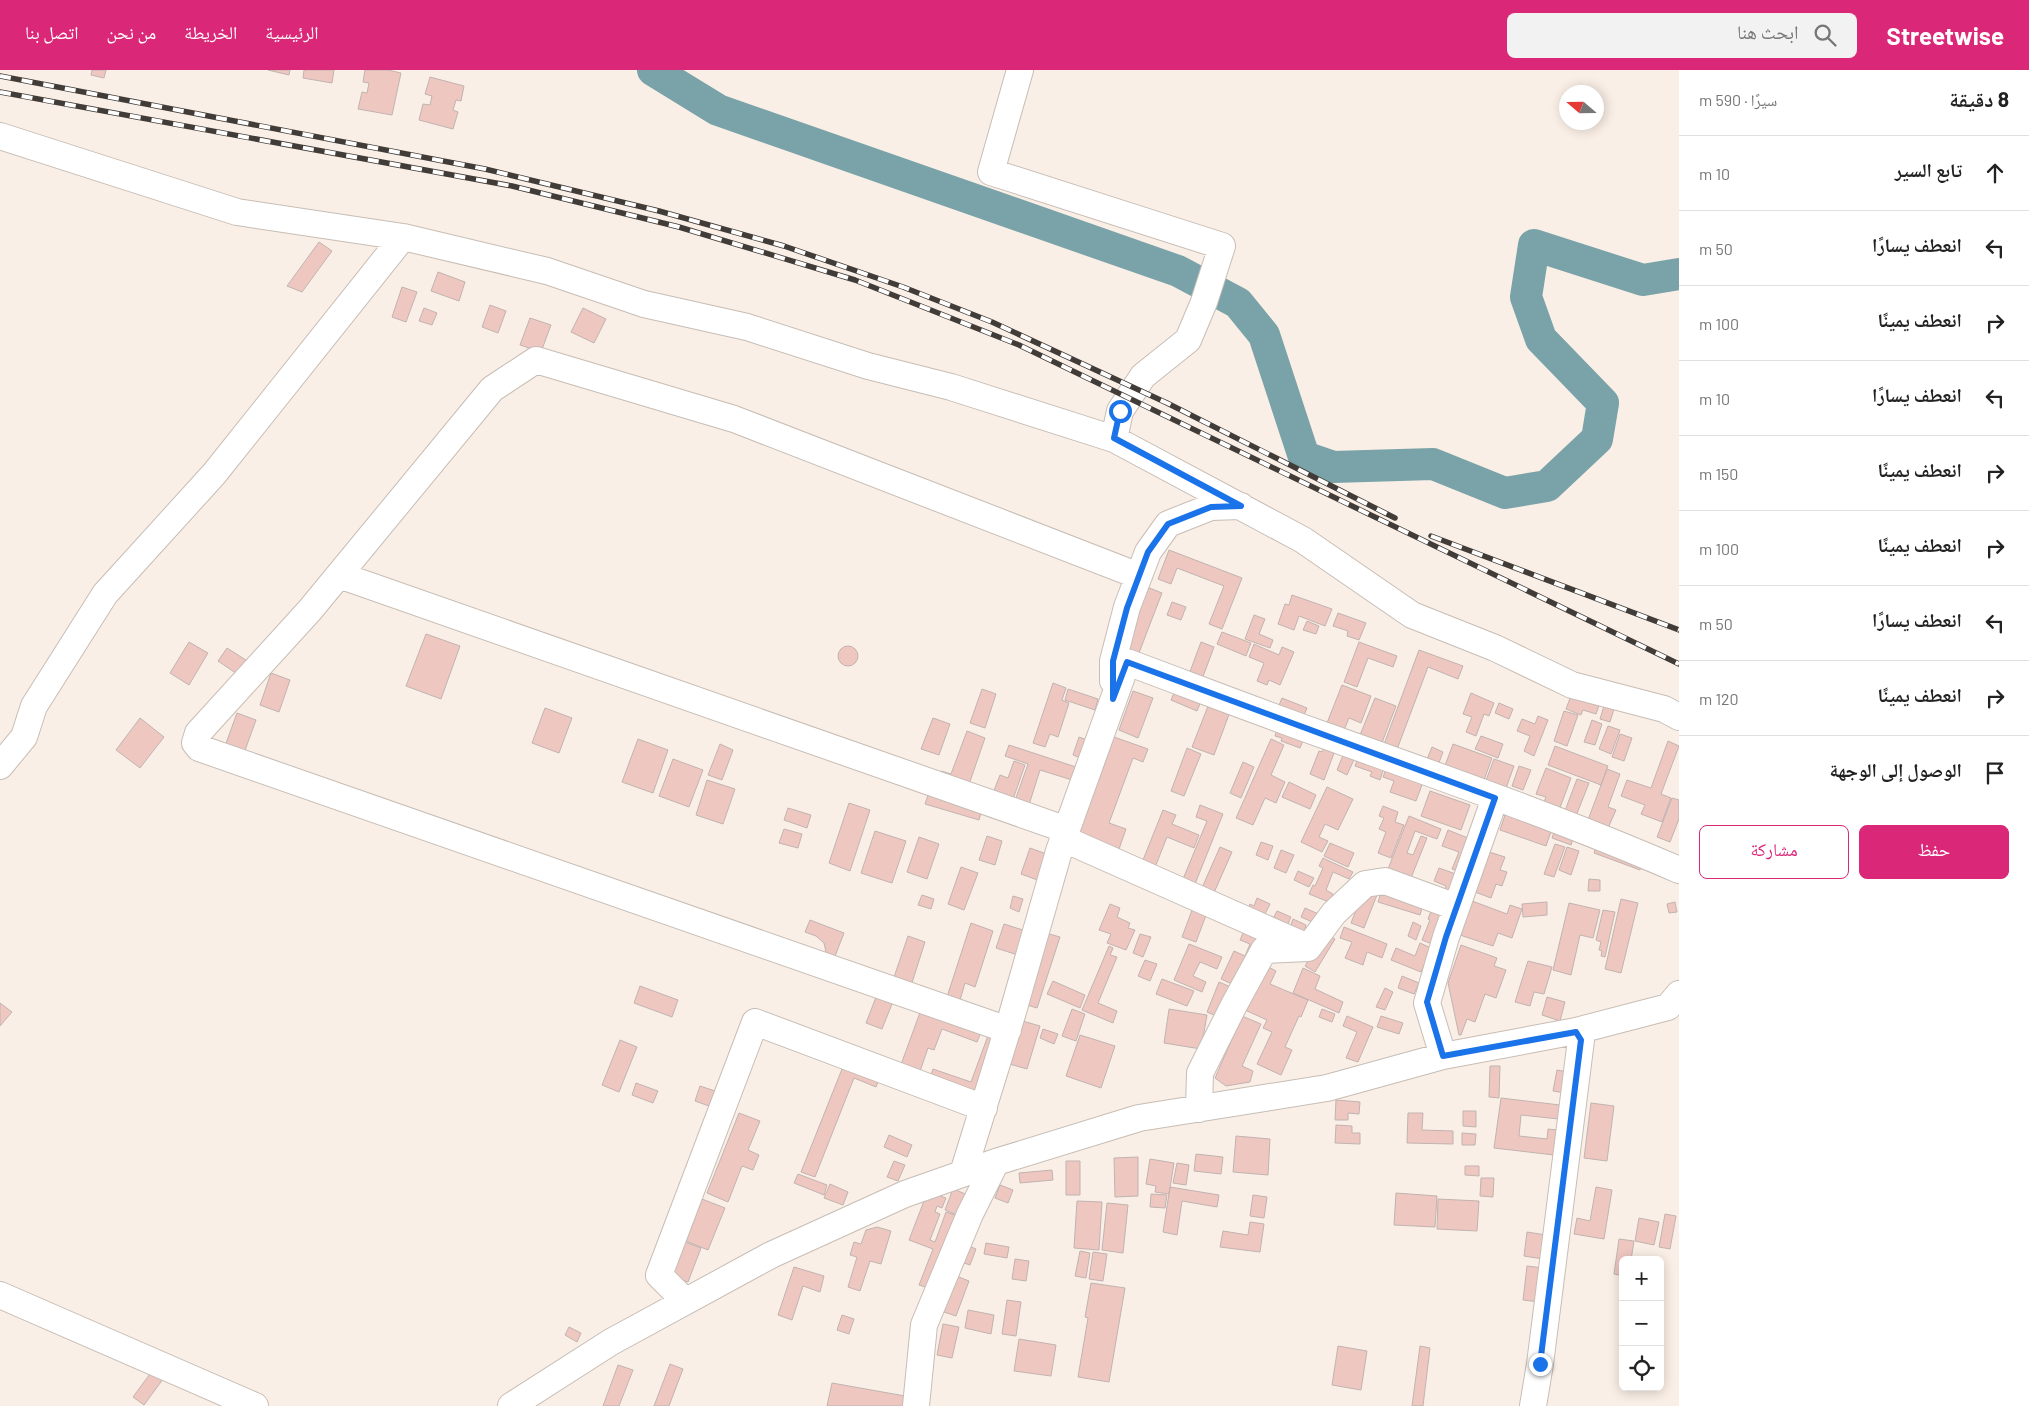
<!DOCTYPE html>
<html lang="ar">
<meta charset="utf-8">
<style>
:root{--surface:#fff;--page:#f2f2f2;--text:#222;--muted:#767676;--line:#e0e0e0;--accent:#db2777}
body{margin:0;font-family:Barlow,"Noto Naskh Arabic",sans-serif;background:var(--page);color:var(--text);direction:rtl}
.controls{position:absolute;right:15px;bottom:15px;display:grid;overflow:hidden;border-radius:8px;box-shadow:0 2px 12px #0003}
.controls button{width:45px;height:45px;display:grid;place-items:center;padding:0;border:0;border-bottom:1px solid var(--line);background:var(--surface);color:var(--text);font:25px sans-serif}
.compass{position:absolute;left:1559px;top:15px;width:45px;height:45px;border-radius:50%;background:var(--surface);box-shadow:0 2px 12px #0003;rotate:290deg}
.stop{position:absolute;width:15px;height:15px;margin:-11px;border:4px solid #1a73e8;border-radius:50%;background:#fff}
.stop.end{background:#1a73e8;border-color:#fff;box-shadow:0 1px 5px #0008}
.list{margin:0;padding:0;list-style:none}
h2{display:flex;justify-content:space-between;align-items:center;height:65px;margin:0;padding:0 20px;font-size:21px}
h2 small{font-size:16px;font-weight:400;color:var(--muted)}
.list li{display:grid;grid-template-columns:32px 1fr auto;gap:15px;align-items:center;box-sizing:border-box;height:75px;padding:0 20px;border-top:1px solid var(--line)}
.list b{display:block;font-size:19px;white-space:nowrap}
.list em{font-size:16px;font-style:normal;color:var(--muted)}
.actions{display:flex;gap:10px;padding:15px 20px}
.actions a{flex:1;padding:11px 0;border:1px solid var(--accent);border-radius:8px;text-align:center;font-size:18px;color:var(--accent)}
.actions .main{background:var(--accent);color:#fff}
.icon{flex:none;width:28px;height:28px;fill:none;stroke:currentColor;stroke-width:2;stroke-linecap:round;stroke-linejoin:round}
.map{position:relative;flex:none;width:1679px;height:1336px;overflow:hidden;direction:ltr}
header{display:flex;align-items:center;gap:30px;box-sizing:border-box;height:70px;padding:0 25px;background:var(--accent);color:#fff}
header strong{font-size:24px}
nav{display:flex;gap:28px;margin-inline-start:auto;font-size:18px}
.search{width:350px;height:45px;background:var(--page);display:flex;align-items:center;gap:12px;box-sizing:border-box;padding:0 18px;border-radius:8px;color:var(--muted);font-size:19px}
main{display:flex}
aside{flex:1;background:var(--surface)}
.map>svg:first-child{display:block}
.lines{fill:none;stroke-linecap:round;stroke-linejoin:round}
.river{stroke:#79a3a8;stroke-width:32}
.building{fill:#eec7c1;stroke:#c1b3b0}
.minor-casing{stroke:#c7bdb5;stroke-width:28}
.minor{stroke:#fff;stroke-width:26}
.rail-casing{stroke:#413c38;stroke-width:5.5}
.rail{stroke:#fefefe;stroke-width:4;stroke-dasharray:11;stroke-linecap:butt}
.route{stroke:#1a73e8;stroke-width:6}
</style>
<header>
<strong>Streetwise</strong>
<div class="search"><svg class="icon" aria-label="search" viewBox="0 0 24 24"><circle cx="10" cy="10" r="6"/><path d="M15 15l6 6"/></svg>ابحث هنا</div>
<nav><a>الرئيسية</a><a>الخريطة</a><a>من نحن</a><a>اتصل بنا</a></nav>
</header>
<main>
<aside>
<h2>8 دقيقة<small>سيرًا · 590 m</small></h2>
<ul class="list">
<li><svg class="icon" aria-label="ahead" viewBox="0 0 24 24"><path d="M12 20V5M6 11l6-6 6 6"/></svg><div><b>تابع السير</b></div><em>10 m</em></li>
<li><svg class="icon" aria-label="left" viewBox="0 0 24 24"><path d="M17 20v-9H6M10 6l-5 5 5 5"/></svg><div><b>انعطف يسارًا</b></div><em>50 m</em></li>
<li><svg class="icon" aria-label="right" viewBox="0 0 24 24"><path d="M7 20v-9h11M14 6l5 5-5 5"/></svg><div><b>انعطف يمينًا</b></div><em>100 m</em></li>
<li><svg class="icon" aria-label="left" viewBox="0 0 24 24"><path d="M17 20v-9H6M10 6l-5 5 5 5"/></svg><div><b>انعطف يسارًا</b></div><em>10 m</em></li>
<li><svg class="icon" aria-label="right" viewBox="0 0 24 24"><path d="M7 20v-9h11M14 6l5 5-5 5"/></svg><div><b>انعطف يمينًا</b></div><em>150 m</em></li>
<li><svg class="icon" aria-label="right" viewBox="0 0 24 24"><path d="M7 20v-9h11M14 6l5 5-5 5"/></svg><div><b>انعطف يمينًا</b></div><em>100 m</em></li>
<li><svg class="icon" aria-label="left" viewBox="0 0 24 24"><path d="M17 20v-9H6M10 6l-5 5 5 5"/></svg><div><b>انعطف يسارًا</b></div><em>50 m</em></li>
<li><svg class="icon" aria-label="right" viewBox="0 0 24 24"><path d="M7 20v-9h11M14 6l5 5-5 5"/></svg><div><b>انعطف يمينًا</b></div><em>120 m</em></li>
<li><svg class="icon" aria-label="arrive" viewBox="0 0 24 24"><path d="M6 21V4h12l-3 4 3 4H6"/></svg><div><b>الوصول إلى الوجهة</b></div></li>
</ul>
<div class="actions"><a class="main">حفظ</a><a>مشاركة</a></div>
</aside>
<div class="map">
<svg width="1679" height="1336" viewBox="0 0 1679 1336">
<rect width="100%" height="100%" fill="#faefe6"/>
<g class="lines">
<path class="river" d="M653,0L718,40L1178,201L1238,233L1264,265L1304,387L1333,397L1433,394L1505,423L1547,416L1597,369L1603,333L1541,269L1526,227L1534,175L1643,210L1679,204"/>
</g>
<path class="building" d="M92,0H106L104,8L91,5Z
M268,0H290L289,5Z
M304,0H334L332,13L303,8Z
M365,0H388L401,3L392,45L358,39L362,22L367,23L369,13L363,12Z
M430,7L464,16L461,31L456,30L453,40L458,42L453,59L419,50L423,34L430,35L432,26L425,24Z
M319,172L332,181L302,222L287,216Z
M438,202L465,212L459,231L431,221Z
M402,217L417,222L406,252L392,247Z
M490,235L506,241L498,263L482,257Z
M424,238L437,243L432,255L419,251Z
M583,238L606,249L594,273L571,262Z
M530,248L551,255L541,282L520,275Z
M1169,480L1242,508L1222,559L1209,554L1224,516L1177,498L1171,514L1158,509Z
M1147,517L1162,523L1137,588L1122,582Z
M1292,525L1332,539L1325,556L1299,546L1294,560L1278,554L1285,534L1289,535Z
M1172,532L1186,537L1181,550L1167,545Z
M1338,543L1366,553L1359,570L1347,566L1348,561L1333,556Z
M1254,545L1265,549L1259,564L1273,570L1270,578L1245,569Z
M1307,551L1319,556L1316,564L1303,560Z
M1222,562L1251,573L1246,586L1217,574Z
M426,564L460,576L441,629L406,616Z
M189,572L208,583L189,615L170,603Z
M1201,572L1214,577L1201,612L1188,607Z
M1359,572L1397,586L1393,597L1368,588L1357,617L1344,612Z
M1254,574L1279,585L1282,577L1294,582L1280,615L1269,610L1267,615L1257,611L1264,593L1249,587Z
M838 586a10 10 0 1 1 20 0a10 10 0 1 1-20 0Z
M227,578L252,594L243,608L218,591Z
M1419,580L1463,596L1458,609L1428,597L1396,682L1383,677Z
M271,603L290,610L279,642L260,635Z
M1053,613L1066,618L1062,630L1069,633L1058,667L1050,664L1045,677L1033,673Z
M1342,615L1371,626L1361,653L1349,648L1342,665L1325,658Z
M1176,618L1202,629L1197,641L1171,630Z
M982,619L996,624L985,658L970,653Z
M1068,619L1098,629L1095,640L1065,630Z
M1133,621L1153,628L1138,668L1119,660Z
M1471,623L1494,633L1489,646L1484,644L1476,666L1466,662L1472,647L1463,644Z
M1572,623L1600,633L1596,644L1583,640L1581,645L1566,639Z
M1282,628L1307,638L1302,650L1277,640Z
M1375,628L1396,636L1380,678L1360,665Z
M1210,631L1231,639L1214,685L1192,677Z
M1499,633L1513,639L1509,649L1495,643Z
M1604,636L1614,639L1610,652L1600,649Z
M545,638L572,648L559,683L532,673Z
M1564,641L1578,645L1567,676L1554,671Z
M237,643L256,650L243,686L224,679Z
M1538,646L1548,650L1534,686L1524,681L1530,666L1517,661L1522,649L1535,654Z
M140,648L164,667L140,698L116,680Z
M933,648L950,654L939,685L921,679Z
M1592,650L1602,654L1595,675L1584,672Z
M1279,653L1306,663L1300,678L1281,671L1282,668L1275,666Z
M1608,656L1620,660L1611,684L1599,679Z
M967,661L985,668L966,723L936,713L941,701L951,704Z
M1620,664L1632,668L1624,691L1612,687Z
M1481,666L1503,674L1498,688L1475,679Z
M1079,667L1092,672L1086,690L1073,685Z
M1114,667L1148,679L1143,692L1133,688L1109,753L1126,759L1118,782L1078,767Z
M638,669L668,680L653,723L622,712Z
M1271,669L1284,675L1271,705L1285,712L1276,733L1265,728L1253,755L1236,748Z
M1327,671L1337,675L1324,710L1310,704L1319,681L1322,682Z
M1668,671L1679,676L1661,724L1671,728L1662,752L1641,744L1645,735L1621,726L1627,710L1651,718Z
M720,674L733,680L722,710L708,705Z
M1453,674L1492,688L1483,713L1443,701Z
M1009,675L1076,697L1072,710L1040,700L1027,741L1013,736L1028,694L1005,686Z
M1555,676L1608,696L1601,715L1548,695Z
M1432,677L1443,682L1437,698L1425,694Z
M1187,678L1201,684L1184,726L1171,721Z
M1346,678L1357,683L1347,705L1337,700Z
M1360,682L1386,692L1380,710L1370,706L1372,702L1355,696Z
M673,689L703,700L689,737L659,726Z
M1494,689L1514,696L1505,721L1485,713Z
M1014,691L1025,695L1011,735L991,728L1000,705L1008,708Z
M1243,692L1254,697L1241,728L1230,723Z
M1388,694L1425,707L1416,731L1390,722L1394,711L1383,707Z
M1519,696L1531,700L1523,720L1512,716Z
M1546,698L1571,708L1558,743L1542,737L1546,727L1536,724Z
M1607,699L1620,704L1608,737L1616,740L1608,758L1588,750Z
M1577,709L1589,713L1574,751L1563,746Z
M707,710L735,719L723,754L696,745Z
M1289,712L1316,725L1310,739L1282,727Z
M1327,717L1353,729L1338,760L1325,754L1319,767L1328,771L1322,782L1301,772Z
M930,719L983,736L979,750L925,734Z
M1430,721L1470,735L1461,760L1421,746Z
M1672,728L1679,730V749L1670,772L1657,767Z
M849,733L870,740L850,801L829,793Z
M1200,735L1223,744L1195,814L1183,809L1207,751L1196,747Z
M1383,736L1398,742L1395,752L1404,755L1391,788L1378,783L1386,762L1379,759L1384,748L1379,746Z
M788,738L811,745L807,758L784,750Z
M1507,739L1553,756L1546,776L1500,760Z
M1163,740L1176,745L1172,754L1199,765L1194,778L1167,767L1154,800L1141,795Z
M1409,746L1441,759L1437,769L1415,761L1407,783L1413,785L1421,766L1427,768L1409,813L1386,804Z
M1556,757L1574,764L1571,775L1552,768Z
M784,759L802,764L798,778L779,773Z
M1448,760L1473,770L1460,802L1452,799L1459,782L1442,776Z
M875,761L906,771L892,813L861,803Z
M987,766L1002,771L995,795L979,790Z
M919,767L939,774L927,809L907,802Z
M1261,772L1273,776L1268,790L1256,785Z
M1598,772L1644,789L1640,800L1594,783Z
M1330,773L1354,783L1348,797L1324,786Z
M1555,774L1565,777L1554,807L1544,804Z
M1220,777L1232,782L1213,825L1201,820Z
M1567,777L1579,781L1571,805L1559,800Z
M1030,778L1052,786L1043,812L1021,804Z
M1281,780L1294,785L1286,803L1274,798Z
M1489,782L1505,787L1500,800L1507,802L1502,816L1496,814L1491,828L1475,822Z
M1323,788L1353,802L1349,809L1333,802L1326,820L1333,824L1329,832L1309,824L1313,815L1315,816L1323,798L1319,796Z
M961,797L978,803L964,840L948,834Z
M1439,798L1464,807L1456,829L1444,824L1446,816L1434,811Z
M1298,801L1314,808L1309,817L1294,810Z
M1589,809L1600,810V821H1588Z
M1383,817L1424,831L1420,845L1378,832Z
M1364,820L1377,825L1364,858L1351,853Z
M922,825L934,829L931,839L918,835Z
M1013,826L1023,829L1019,842L1010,838Z
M1257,828L1270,834L1263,848L1248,840L1250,834L1254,836Z
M1621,829L1638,833L1621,903L1605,899Z
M1472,831L1507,844L1510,835L1522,839L1512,868L1498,863L1493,876L1460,865Z
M1547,832V845L1523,847L1522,834Z
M1675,832L1677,842L1669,843L1667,834Z
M1569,833L1600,840L1593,868L1580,865L1571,905L1553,900Z
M1110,834L1120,838L1117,847L1130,853L1128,858L1135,860L1126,880L1107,873L1111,864L1099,860Z
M1194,835L1208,840L1196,872L1182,867Z
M1433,836L1446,840L1432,874L1422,870L1430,850L1428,849Z
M1305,838L1323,846L1319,855L1301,847Z
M1603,840L1615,842L1605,887L1601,886L1602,881L1599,880L1601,872L1596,870Z
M1277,841L1291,847L1286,858L1272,851Z
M1293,849L1306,855L1305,859L1312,862L1289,860Z
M810,850L844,863L832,894L824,891L826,882L824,873L816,866L805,862Z
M1413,852L1421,856L1416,870L1408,866Z
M971,853L993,861L975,917L965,913L958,937L945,933Z
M1004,854L1029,862L1021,886L996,878Z
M1344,857L1387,874L1382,888L1367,882L1363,895L1345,888L1352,872L1340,868Z
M1244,861L1257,866L1234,915L1221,909L1234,881L1245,886L1250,874L1240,870Z
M1046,863L1060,867L1037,938L1024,934Z
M1325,863L1335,869L1315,902L1305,896Z
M1140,864L1151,867L1143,887L1133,883Z
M908,866L925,872L909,922L891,916Z
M1420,873L1431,878L1421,902L1391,890L1396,878L1415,886Z
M1189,874L1222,887L1217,899L1200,892L1193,906L1206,912L1202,922L1174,910Z
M1461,875L1497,888L1494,896L1506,900L1496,928L1485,924L1475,952L1467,949L1461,965H1459L1448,913Z
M1109,876L1113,878L1110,885L1117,887L1098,933L1117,941L1113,953L1082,940Z
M1145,890L1157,894L1150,911L1138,906Z
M1528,891L1552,897L1544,924L1534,922L1530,936L1515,932Z
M1265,895L1276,901L1270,914L1308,930L1301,947L1299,946L1285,977L1292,980L1281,1005L1257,994L1272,962L1263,958L1267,950L1245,940Z
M1303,898L1320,906L1315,919L1343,932L1339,943L1293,923Z
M1402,906L1419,913L1414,924L1398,918Z
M1162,909L1194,921L1187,936L1156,924Z
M1053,911L1085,925L1080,938L1047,924Z
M1219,912L1233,918L1221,948L1207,942Z
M640,916L678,930L672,947L634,933Z
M1385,918L1393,922L1385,940L1376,937Z
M878,922L894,929L882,959L866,953Z
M1547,927L1565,932L1560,951L1542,945Z
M0,933L12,942L0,956Z
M922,937L982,960L977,972L942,959L934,980L928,978L918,1007L899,1000Z
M1072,939L1085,944L1076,971L1062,966Z
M1169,939L1207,945L1201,979L1164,973Z
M1322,939L1335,944L1332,952L1319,947Z
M1242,946L1261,954L1242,996L1253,1001L1250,1012L1226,1016L1215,1008Z
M1347,946L1373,957L1358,992L1346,988L1357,962L1343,956Z
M1381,946L1403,953L1399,964L1377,957Z
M1019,950L1040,956L1027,999L1006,993Z
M1043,959L1058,964L1054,974L1040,968Z
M989,963L1002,968L980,1029L929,1010L933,999L971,1012Z
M1080,965L1115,976L1101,1018L1066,1006Z
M620,970L637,977L619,1022L602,1015Z
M846,989L881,1004L876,1017L854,1008L815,1107L801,1102Z
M1490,996H1500L1499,1028L1489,1027Z
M1557,1000L1568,1002L1565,1023L1553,1021Z
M636,1013L658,1021L653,1033L632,1025Z
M700,1016L715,1021L709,1036L695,1031Z
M1501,1028L1560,1035L1559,1049L1521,1045L1519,1066L1547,1069L1548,1059L1557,1060L1554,1085L1494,1078Z
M1336,1030L1360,1032L1359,1044L1348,1043V1050H1335Z
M1591,1033L1614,1036L1607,1091L1584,1088Z
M1463,1041H1476V1057L1463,1056Z
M739,1043L760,1051L748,1080L759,1085L753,1100L742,1096L728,1132L707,1123Z
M1408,1043H1423L1422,1060L1453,1061V1074L1407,1073Z
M1336,1055L1352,1056V1063H1360V1074L1335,1073Z
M1462,1063L1476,1064L1475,1075H1462Z
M889,1065L912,1075L907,1087L884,1077Z
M1236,1066L1270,1069L1268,1105L1233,1102Z
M1196,1084L1223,1087L1221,1104L1194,1101Z
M1138,1087V1126L1115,1127L1114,1088Z
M1150,1089L1174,1093L1169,1124L1155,1122L1156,1116L1146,1114Z
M894,1091L905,1095L898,1111L887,1107Z
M1066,1091H1080V1125H1066Z
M1177,1093L1189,1095L1186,1115L1173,1113Z
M1465,1096H1479V1106L1465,1105Z
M1052,1100L1053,1110L1020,1113L1019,1103Z
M798,1104L827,1115L824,1125L794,1113Z
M1481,1108H1494L1493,1127L1480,1126Z
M830,1114L848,1122L843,1135L824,1128Z
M1000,1115L1013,1120L1008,1133L995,1128Z
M1170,1117L1219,1125L1217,1137L1182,1131L1177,1165L1163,1162Z
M1596,1117L1612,1120L1604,1169L1574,1164L1577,1148L1590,1151Z
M953,1119L968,1125L960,1146L945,1140Z
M1396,1123L1437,1126L1435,1157L1394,1155Z
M1151,1124L1167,1125L1165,1138L1150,1137Z
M937,1125L946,1128L942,1138L937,1136L935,1142L940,1144L930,1170L935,1172L946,1142L961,1147L934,1220L919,1215L933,1179L909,1170L924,1131Z
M1253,1125L1267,1127L1264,1148L1250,1146Z
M702,1129L725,1138L708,1180L686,1171Z
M1438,1129L1479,1131L1477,1161L1437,1159Z
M1077,1131L1102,1132L1099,1180L1074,1178Z
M1107,1133L1128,1135L1123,1183L1102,1180Z
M1665,1144L1676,1146L1670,1179L1659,1177Z
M1639,1148L1659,1152L1654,1175L1635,1171Z
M1250,1152L1264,1154L1260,1182L1220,1177L1223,1161L1248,1165Z
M877,1157L891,1161L881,1194L870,1191L860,1221L848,1217L857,1187L850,1185L854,1172L861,1174L866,1160Z
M1527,1162L1546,1165L1543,1189L1524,1186Z
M1619,1169L1634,1171L1631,1190H1623V1206L1614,1204Z
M682,1171L701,1178L688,1212L670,1206Z
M986,1173L1009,1177L1007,1188L984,1184Z
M964,1174L976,1179L970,1195L958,1191Z
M1080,1181L1090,1183L1086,1208L1075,1206Z
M1093,1182L1107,1184L1103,1211L1089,1209Z
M1015,1189L1029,1191L1026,1211L1012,1209Z
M1527,1196L1543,1198L1539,1232L1523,1230Z
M794,1197L824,1206L820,1222L803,1216L792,1250L778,1245Z
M954,1205L969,1211L956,1246L941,1241Z
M1091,1213L1125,1218L1109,1312L1078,1307L1088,1248L1085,1247Z
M1007,1230L1021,1232L1016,1266L1002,1264Z
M968,1240L994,1245L991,1264L965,1258Z
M842,1245L854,1249L849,1264L837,1260Z
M943,1254L959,1257L952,1288L937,1285Z
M569,1257L581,1263L577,1272L565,1265Z
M1019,1269L1056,1275L1051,1306L1014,1301Z
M1338,1276L1367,1281L1361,1320L1332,1315Z
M1420,1276L1430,1278L1423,1336H1412Z
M670,1294L683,1299L669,1336H654Z
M618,1295L633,1300L619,1336H603Z
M155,1297L166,1305L144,1335L133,1327Z
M832,1313L905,1326L903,1336H827Z"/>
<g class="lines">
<defs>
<path id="minor" d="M1020,0L991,102L1222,176L1204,232L1188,270L1143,306L1120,341L1114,369
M0,66L237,142L403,167L547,201L644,234L747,257L868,296L951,317L1114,369L1303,470L1412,545L1495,578L1572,615L1664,639L1679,647
M339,505L1067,760
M1113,611V591L1127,537L1148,482L1168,454L1211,437L1241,436
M0,696L24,667L34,636L105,524L214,404L403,167
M1064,769L1303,875
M1008,960L199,678L195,673L198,663L310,540L492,319L536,290L734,349L1139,506
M1443,986L1427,933L1446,867L1495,728
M1199,1039L1200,1003L1234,935L1264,880L1308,878L1334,843L1365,814L1385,811L1456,837
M963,1103L1012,945L1059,781L1127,592C1194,617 1261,643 1329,667C1446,709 1564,750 1679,800
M0,1225L255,1336
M685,1231L659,1205L755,952L984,1038
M511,1336L611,1272L771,1185L905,1124L996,1092L1139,1048L1327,1018L1443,986L1576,961L1668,937L1679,924
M916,1336L924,1255L970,1144L996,1092
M1533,1336L1540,1294L1581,970L1576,961"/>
</defs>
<use href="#minor" class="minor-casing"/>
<use href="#minor" class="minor"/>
<defs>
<path id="rail" d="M0,6L485,99L659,141L784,176L903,217L992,252L1167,333L1395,448
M0,22L512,116L679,157L855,210L1019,275L1679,594
M1431,466L1679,560"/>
</defs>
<use href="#rail" class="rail-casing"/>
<use href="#rail" class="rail"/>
</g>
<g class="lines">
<path class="route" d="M1120,341L1114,368L1241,436L1211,437L1168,454L1148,482L1127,538L1113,591V629L1127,592L1495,728L1446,867L1427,932L1443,986L1576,962L1581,970L1540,1294"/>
</g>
</svg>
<div class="controls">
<button>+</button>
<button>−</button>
<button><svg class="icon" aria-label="locate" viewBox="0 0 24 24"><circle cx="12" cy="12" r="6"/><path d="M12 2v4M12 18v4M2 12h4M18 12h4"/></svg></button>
</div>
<svg class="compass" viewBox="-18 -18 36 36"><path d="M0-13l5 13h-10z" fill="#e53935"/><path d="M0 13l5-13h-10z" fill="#767676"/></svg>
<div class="stop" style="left:1120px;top:341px"></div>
<div class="stop end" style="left:1540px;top:1294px"></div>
</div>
</main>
